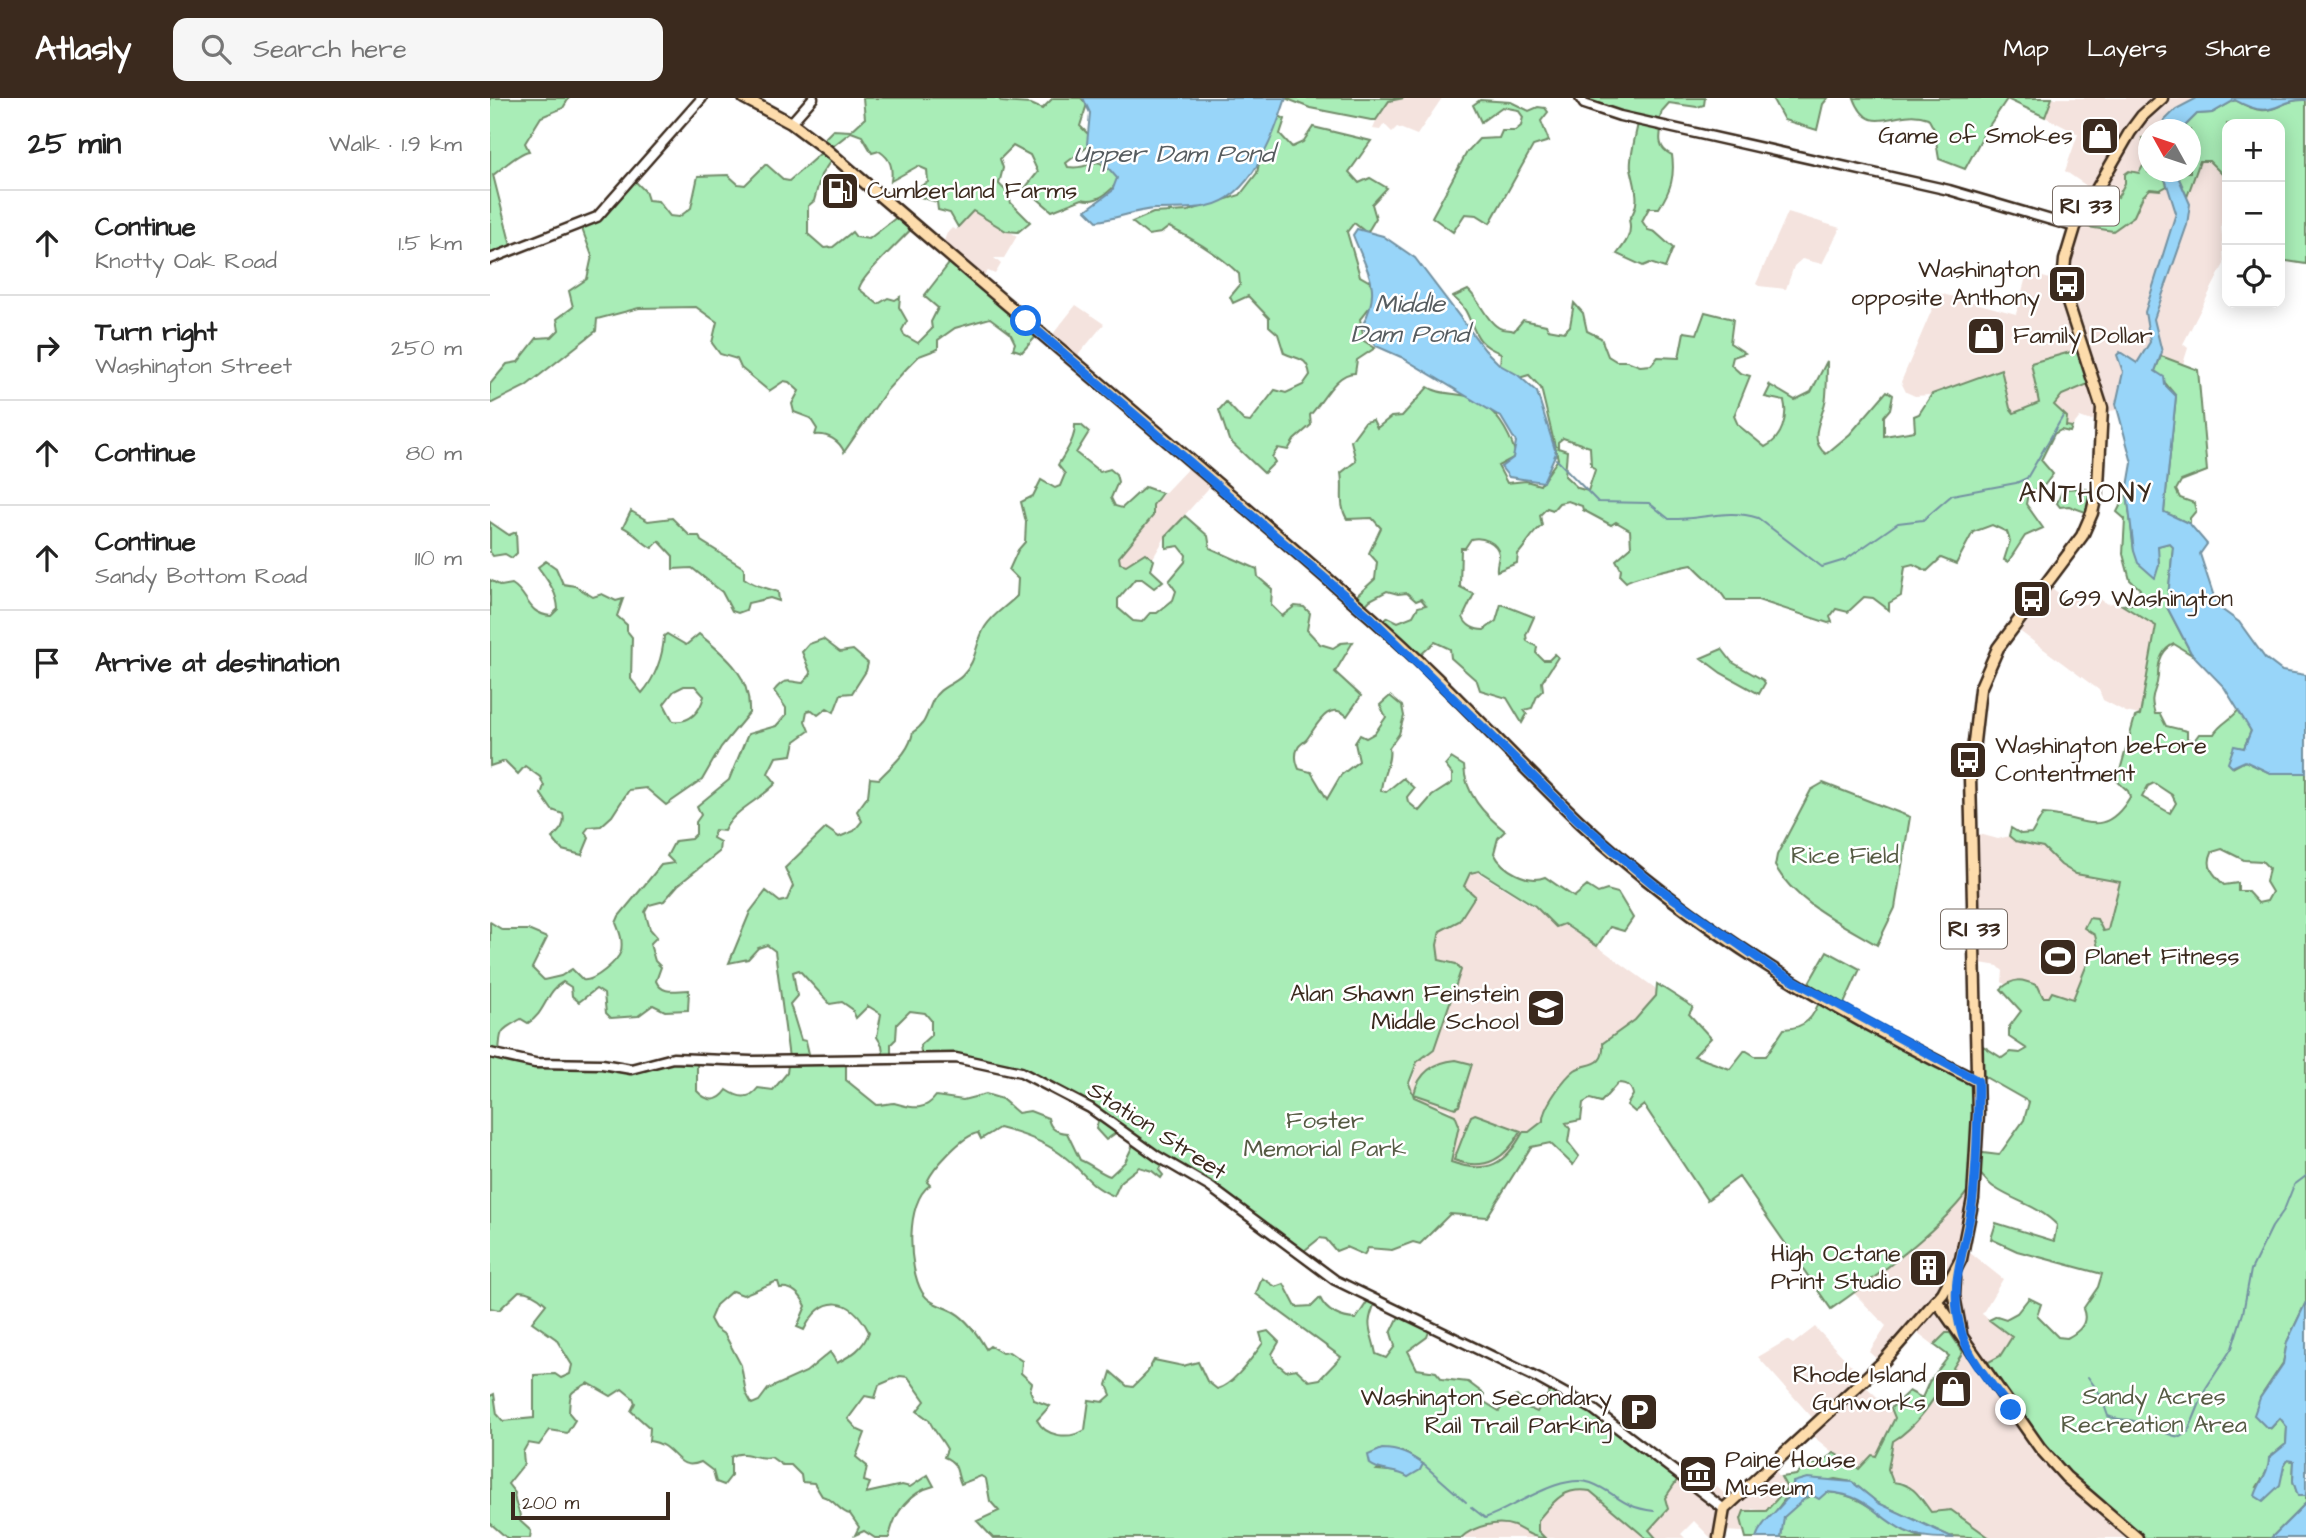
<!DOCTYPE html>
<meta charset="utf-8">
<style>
:root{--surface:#fff;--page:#f6f6f6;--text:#222;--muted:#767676;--line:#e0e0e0;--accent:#3b2a1e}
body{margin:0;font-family:"Architects Daughter",sans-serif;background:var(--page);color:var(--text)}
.controls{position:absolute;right:21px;top:21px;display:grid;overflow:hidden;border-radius:14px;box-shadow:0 4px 18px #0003}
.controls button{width:63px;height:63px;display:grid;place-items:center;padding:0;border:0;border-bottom:2px solid var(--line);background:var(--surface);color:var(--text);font:35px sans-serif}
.compass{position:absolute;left:1648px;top:21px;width:63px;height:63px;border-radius:50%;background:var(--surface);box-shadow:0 4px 18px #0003;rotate:310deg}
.scale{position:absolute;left:21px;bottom:18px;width:159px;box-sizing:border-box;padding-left:7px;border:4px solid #3b2a1e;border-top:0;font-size:19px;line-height:24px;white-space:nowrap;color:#3b2a1e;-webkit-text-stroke:5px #fff;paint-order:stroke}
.stop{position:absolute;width:21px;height:21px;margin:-16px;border:5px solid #1a73e8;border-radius:50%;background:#fff}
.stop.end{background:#1a73e8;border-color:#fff;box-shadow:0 2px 7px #0008}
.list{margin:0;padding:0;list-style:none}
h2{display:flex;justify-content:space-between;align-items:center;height:91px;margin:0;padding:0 28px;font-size:30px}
h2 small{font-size:23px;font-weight:400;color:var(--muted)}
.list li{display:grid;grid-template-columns:46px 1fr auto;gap:21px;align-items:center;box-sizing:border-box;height:105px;padding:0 28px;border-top:2px solid var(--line)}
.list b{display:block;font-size:26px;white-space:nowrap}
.list p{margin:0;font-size:23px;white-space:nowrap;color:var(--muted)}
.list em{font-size:23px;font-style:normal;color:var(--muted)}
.icon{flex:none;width:38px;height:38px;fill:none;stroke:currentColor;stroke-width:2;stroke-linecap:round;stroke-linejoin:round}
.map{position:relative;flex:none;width:1816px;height:1440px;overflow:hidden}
header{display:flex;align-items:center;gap:42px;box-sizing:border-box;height:98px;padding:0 35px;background:var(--accent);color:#fff}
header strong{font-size:33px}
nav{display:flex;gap:38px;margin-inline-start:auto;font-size:24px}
.search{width:490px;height:63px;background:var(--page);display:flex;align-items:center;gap:18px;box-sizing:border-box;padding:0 24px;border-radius:14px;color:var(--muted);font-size:26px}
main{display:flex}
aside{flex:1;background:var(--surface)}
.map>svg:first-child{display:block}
.built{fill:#f4e3de}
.green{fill:#a9edb7;stroke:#728c6a;stroke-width:2;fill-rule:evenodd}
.water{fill:#98d5f9;stroke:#7391a1;stroke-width:2}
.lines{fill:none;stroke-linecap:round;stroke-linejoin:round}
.stream{stroke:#7391a1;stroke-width:2}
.tertiary-casing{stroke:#3b2a1e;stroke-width:13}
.primary-casing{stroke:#3b2a1e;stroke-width:15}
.tertiary{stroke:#fff;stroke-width:8}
.primary{stroke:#fddcac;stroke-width:10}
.route{stroke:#1a73e8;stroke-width:9}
.labels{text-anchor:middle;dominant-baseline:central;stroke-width:5;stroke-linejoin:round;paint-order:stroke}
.shield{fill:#fff;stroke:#766a62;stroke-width:2}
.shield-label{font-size:23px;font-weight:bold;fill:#3b2a1e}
.poi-label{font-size:24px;fill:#3b2a1e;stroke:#fff;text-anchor:end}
.park-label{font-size:24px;fill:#565b44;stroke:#fff}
.street-label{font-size:24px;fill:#3b2a1e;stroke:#fff}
.water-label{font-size:26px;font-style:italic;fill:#575d60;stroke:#fff}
.quarter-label{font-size:28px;letter-spacing:2px;fill:#3b2a1e;stroke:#fff}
</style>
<header>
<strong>Atlasly</strong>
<div class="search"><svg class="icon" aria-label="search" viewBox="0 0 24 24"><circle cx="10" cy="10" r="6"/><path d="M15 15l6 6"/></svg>Search here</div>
<nav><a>Map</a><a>Layers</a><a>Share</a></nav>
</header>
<main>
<aside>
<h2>25 min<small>Walk · 1.9 km</small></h2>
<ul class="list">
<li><svg class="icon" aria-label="ahead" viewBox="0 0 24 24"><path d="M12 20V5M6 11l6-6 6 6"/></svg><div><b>Continue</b><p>Knotty Oak Road</p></div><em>1.5 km</em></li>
<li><svg class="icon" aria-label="right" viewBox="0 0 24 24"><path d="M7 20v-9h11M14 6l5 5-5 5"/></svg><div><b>Turn right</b><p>Washington Street</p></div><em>250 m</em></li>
<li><svg class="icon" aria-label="ahead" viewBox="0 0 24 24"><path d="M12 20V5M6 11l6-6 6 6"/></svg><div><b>Continue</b></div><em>80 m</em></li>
<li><svg class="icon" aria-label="ahead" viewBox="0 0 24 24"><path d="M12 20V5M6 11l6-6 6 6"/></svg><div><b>Continue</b><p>Sandy Bottom Road</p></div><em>110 m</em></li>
<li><svg class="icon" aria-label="arrive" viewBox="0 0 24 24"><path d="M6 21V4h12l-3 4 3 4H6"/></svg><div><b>Arrive at destination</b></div></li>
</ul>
</aside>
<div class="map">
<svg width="1816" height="1440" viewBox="0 0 1816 1440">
<rect width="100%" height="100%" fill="#fff"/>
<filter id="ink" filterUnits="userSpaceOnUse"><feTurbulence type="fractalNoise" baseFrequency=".0143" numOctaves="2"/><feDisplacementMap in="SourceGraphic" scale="14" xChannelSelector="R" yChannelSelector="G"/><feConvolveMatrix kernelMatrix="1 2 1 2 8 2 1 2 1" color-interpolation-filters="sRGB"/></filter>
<g filter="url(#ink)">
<path class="built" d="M914,0H952L927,37L907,29L902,34L894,26L890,32L883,31L891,12L899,3Z
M1562,0H1707L1686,11L1666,31L1658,32V39L1652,41L1658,63L1635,85L1628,100L1604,93L1575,73L1588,36L1555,19Z
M1710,63H1719L1734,78L1737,118L1731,126L1734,166L1693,246L1698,250L1693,266L1671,258L1664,221L1697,127L1700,106L1697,99Z
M1677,88L1686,115L1655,214L1660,244L1647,265L1635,256L1627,312L1612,314V321L1598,322L1590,319L1582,329L1575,328L1564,307L1572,297L1603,284L1541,265L1549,305L1529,314L1523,315L1520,310L1511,271L1440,297L1425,298L1416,294L1411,284L1449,195L1526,216L1537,175L1572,184L1585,127L1624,133L1644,118L1653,98L1659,91L1670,92Z
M483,113L527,138L514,160H504L511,166L505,176L498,173L490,182L452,148L457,135L462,130L466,132Z
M1298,114L1350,130L1332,166L1312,161L1304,168L1296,191L1269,188L1266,186Z
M586,207L614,226L584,262L559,241Z
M703,365L725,383L676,438L663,460L660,458L636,467L630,465L628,462L633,452L663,418V407Z
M1557,486L1572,498L1585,499L1589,506H1597L1606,498L1617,506L1626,504L1666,528L1650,617L1636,614L1613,602L1609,592L1524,529Z
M1482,734L1508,741L1519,738L1525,743L1542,744L1554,749L1571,767L1586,776L1630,783L1618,832L1594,829L1605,837L1608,850L1583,901L1552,899L1549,895L1516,887L1512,884L1513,873L1508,868L1485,864Z
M984,772L1107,848L1165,890L1167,895L1145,922L1114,949L1107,965L1086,971L1053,1014V1023L1039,1034H1033L1022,1054L992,1070L961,1065L969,1027L960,1012L924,999L920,991L927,964L944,951L971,873L966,866L949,862L947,843L950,833L965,827L985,798L973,788Z
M1483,1085L1475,1151L1513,1181L1492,1216L1522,1239L1510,1258L1504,1262L1647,1440H1500L1461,1412L1441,1414L1432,1398L1415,1385L1402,1382L1398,1371L1403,1343L1419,1332L1437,1309L1473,1255L1444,1247L1423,1231L1373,1286L1406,1316L1386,1358H1382L1373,1369L1365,1371L1358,1367L1319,1335L1282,1367L1297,1390L1276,1413L1262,1411L1251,1421L1253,1434L1234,1433L1229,1440H1221L1204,1423L1191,1436L1195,1440H1166L1158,1432L1178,1411L1175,1400L1190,1378L1215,1397L1224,1386L1241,1402L1328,1326L1268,1259L1297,1242L1303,1246L1325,1229L1375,1282L1391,1265L1379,1254L1396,1228L1364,1195L1452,1120Z
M1089,1391L1100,1393L1156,1440H1055L1048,1433V1422L1072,1395Z
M1010,1425L1023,1428L1045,1440H971L984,1431Z"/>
<path class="green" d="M0,0H79L73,10L51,19L35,45L39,53C27,55 12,71 3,77L23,156L0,162Z
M373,0H508L512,4L541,6L552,11L563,0H591L597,6L590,28L600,38V47L576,65L578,69C610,73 597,49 630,81C621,93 608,106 592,101L562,113L535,90L548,74L540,57L523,48L510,61L513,70L509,86L517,94L521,105L540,124L528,134L516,133L483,113L468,129L460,115L448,112L447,104L427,98L424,92L438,84L437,72L428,68L401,83C403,69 401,61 389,53L382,55L372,38L361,34L338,52L344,58L331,77L324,103L318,108V136L334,150L343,149L362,134L366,139L379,141L412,115L424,128C413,141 370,179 369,191L388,206L398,200L405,202L410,199L409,209L417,223L412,232L414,237L428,245L442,231L441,224L448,210L434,198L458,167L461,157L550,234L532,254L523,251L525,245L520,235L500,220L465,230L448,242V251L429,258L417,270L397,292L354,354C350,343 337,335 325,337L327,331L320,320L304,314L302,306L309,293L299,284L294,283L279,293L251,270L247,261L230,256L222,245L227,224L206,209L149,210L107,221L106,233L36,288L0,306V286L17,266L28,264L47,240L62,239L69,232L67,221L83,209L79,193L97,181L102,158L91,128L144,82L155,93L158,102L168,103L180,118L189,119L201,110L208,78L238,77L248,86L255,87L276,66L294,82L299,83L332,54L335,50L330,45L343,32L361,33L375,20Z
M795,0H914L899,3L886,22H881L820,10Z
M1090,0H1215L1214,7L1207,9L1179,5L1172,13L1169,24L1172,27C1169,40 1168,51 1182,57C1185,78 1181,92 1169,110H1159L1152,123L1158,132L1165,134L1183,150L1175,170L1160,165L1153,168L1127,156C1135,146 1143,136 1139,122C1152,104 1145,90 1141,70C1139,62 1147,31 1149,21L1110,12Z
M1282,0H1338L1333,6L1327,32L1294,22Z
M1364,0H1562L1555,19L1517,1L1495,34L1475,71L1449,61L1444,31L1438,20C1405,8 1380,43 1364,0Z
M990,2L1021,4L1039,13L1048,9L1055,10L1058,14L1051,23L1059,43L1043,48L1000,125L987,117L975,116L963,134L942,119L977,54L989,41L1009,40L1012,33H1025L1031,28L1033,19L1028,12L1012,9L991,24L983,7Z
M1745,2C1785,26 1786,0 1816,2V166L1790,162V26H1737V96L1734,78L1719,63H1710L1697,99L1686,74H1700V32L1692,31L1707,16L1722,15Z
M787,17L795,21L790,36L802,49L813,44L823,29L881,43L859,74L869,85L880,80L897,90L882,106L886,120L877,135L864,125L857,134L870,178L880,184L888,199L870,221L874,243L885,250L867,262L865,275C845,275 833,304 820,317L821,327L804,342L798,352L788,350L782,359L785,364L774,375L739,342L729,312L736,304L754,323L760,324L785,292L796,295L813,287L820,277C817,258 808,262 794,255L788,236L779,228V220L758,198L743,205L740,199L750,187L749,176C729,156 705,142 679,129L671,135L658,137L642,124L663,115L698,113L750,97L767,75L773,44Z
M1658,39V74H1673L1677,88L1670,92L1660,91L1653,98L1644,118L1623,133L1585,127L1606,92L1628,99L1635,85V76L1639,73L1649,75L1658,59L1652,40Z
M978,192C990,202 998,227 1012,231C1016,232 1020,231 1024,233L1033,222L1056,227L1058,231L1074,234L1080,228L1084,205L1093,215L1097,233L1111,240L1118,258L1126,263H1137L1150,268L1161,267L1168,259L1189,260L1194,234L1207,236L1215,214L1243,221L1240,245L1255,255L1243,259L1241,267L1250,275L1260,278L1244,318L1248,327L1275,349C1292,341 1298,319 1294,303L1275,299L1280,289L1278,286L1305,302L1321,294L1337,263C1337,275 1337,286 1336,298C1335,318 1315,340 1336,356L1360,336L1397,293L1403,297L1400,311L1394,318V338L1425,333L1424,318L1429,316L1442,296L1511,271L1520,310L1524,315L1549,305L1541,265L1591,251L1603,284L1572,297L1564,307L1577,319L1576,328L1582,329L1580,334L1571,332L1564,336L1551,362L1563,376L1553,389L1538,395L1536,406L1553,430L1535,438L1518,464L1514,462L1520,443L1517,434L1502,427L1483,434L1466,466L1451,460L1437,473L1423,466L1415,468L1411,498L1399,505V512L1383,500L1374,499L1358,514L1346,511L1340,519L1342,524L1338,525L1268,502H1236C1227,487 1214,480 1202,466C1192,468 1142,479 1136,484L1130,478L1131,471L1126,462L1141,449L1140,432L1126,424L1121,427L1093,412L1092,408L1078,403L1069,405L1063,412L1057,410L1050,417L1052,428C1041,435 1037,447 1028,456L1027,465L1007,473C1006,467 1009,461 1009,456C1007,444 992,438 981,441L975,450H971L970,489L984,496L973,519C976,528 985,532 994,532L1006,523L1011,506L1044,519L1036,537L1037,543L1047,549L1046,555L1053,562H1059L1065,556L1068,559L1052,584L1053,592L1047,598L1042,610L1034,612L1037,616L1032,625L1017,600L990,592L987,583L961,560L960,551L945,544L926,561L891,527L898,519L908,524L923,518L928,509L936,507L931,501L926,503L917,495L908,496L897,493L880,502L872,511L862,502L885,481L887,464L879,455L891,430L882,420L857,421C848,407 854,391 851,375L866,363L861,343L875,324L883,322L887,330L901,319L912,318L938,289C951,298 973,294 986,301C1005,311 1019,334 1025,354L1023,360L1008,368L1017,385L1036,383L1050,387L1068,361L1051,290L1039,277L1029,280L1010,268L1011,255C975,243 988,217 963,199ZM1073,340L1100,349L1101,367L1105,372L1098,393L1088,390L1075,378L1077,353L1068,350V344Z
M1671,258L1708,272L1717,373L1691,383L1686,392L1690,400L1704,405L1706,413L1700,420V426L1674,414L1686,298L1665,273Z
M585,327H591L599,334L586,355L610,374L620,371L626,376L628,384L621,400L625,408L632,410L655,389L672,395L663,407V418L629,459L630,465L636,467L655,455L664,462L661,472L673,483L664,490L652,481H645L628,501V510L643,523L652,524L660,515H667L683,502L686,493L679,483L695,464L696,457L689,448L676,450V438L695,418L718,438L720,450L767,471L768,479L782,491L781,507L792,518L805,508L814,509L820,515L817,532L830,546L843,550L851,545L863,544L845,574L871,598L857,618C837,601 826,630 816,642C814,644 809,647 808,650C804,657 806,664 809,671L821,674L837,701L851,677L869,663L865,645L870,637L876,640L885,635L896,619L890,607L900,598L912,608L914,618L909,636L899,650C902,663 891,679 891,693L896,694L913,680L924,690L917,699L918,704L929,713L942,698L962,685V676L955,667L961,660L974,668C975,696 994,716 1015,733L1008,740L1004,755C1012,772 1038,786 1055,779L1084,799L1097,788L1108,795L1117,792L1128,795L1143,820L1134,833L1120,829L1107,848L1074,826L1066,829L1045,808L989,773L980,775L974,788L985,798L969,823L950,833L947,847L949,862L966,866L971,872L944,951L927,964L919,985L924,999L965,1017L969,1027L961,1064C997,1077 1016,1066 1033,1034H1039L1053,1023C1052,1010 1075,979 1085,972C1098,964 1115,971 1113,945L1145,922L1166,898L1167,886L1203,909L1199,916L1221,940L1204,958L1240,971L1255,952L1265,958H1276L1294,931C1316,930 1324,919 1331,899L1316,890L1337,853L1370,871L1352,910L1487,983L1485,1054L1509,1057L1534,1022L1539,1004L1488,975L1487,960L1493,948L1512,960L1520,954L1530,955L1537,951L1519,939V929L1531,913L1511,891C1524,879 1532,881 1548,888L1553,899H1559L1562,894L1583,901L1602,854L1608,850L1605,837L1594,830L1599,820L1607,821L1613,833L1618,832L1630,784L1586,776L1571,767L1553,749L1525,743L1519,738L1521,730L1531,736L1542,735L1553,716C1592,718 1613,744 1640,699L1638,693L1627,683L1645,619L1650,617L1666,528L1632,507L1642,506L1650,491L1640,482L1633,456L1635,421L1627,414L1637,394L1644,453L1669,467L1667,448L1679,445L1683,449L1677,509L1702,557L1684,546C1670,552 1668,566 1668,578C1667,595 1658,595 1665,616H1670L1676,628L1697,633V640L1703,644L1709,636H1724C1730,625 1742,622 1749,611L1761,633L1754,650H1749L1744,669L1755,663L1780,675H1816V1204L1797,1244L1793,1265L1770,1300L1781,1330L1790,1320L1797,1329L1796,1346L1779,1360V1370L1767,1389L1781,1394C1792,1385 1789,1373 1798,1362L1804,1363L1803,1383L1808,1397L1816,1398V1405L1781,1440H1647L1564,1366L1491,1268L1510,1258L1522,1239L1499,1222L1507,1218L1516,1221L1527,1215L1539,1200L1551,1206L1547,1218L1568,1239L1577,1240C1589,1234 1599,1225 1593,1211L1608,1189L1612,1176L1527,1153L1501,1141L1506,1125L1564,1143L1567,1127C1549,1108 1526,1104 1505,1090C1498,1086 1492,1077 1486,1071C1485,1076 1485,1082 1482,1086C1462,1123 1377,1186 1341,1211L1249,1079L1217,1102L1154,1007L1145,1014L1137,1007L1143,997C1142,989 1136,985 1128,985L1111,1004L1100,1001L1093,1005L1091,1022L1076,1025L1080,1031L1078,1044L1089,1058L1083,1067L1060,1045L1041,1049L997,1119L960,1116L930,1146L923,1144L902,1152L878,1150L874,1157L856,1149L846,1153L836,1141L830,1140L810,1156L730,1096L675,1064L669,1072L673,1077L671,1080L662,1073L649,1069L631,1083L624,1098C598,1087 596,1076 576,1060C556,1044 534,1036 509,1030L491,1041L488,1035C473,1037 443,1070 437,1084L440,1087C415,1104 418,1170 432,1194C439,1206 453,1208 464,1214C478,1222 488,1237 496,1251L500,1248L512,1255L519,1254L532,1263L531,1275L542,1285L540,1292L544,1302L560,1308L547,1322C556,1340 580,1341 595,1332L599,1302L613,1304L621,1297L617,1287L621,1274L637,1288L643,1289L657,1275L664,1262L693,1268L708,1264L717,1283L727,1291C744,1287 763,1258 773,1245L770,1235L778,1233L789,1244L782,1256L785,1264L796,1273L806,1271L819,1283L830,1281L851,1259L766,1196L772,1180L786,1189L794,1186L806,1209L822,1208L830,1200C836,1214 852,1221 866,1221L881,1198L886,1202C874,1231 881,1229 886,1256L896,1260L905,1248L901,1235L911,1214L941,1228L937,1239L918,1253L927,1271L946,1274L952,1281L978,1284L994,1296L993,1303L1009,1313L1017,1302L1027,1298L1038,1310L1047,1314L1063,1288L1095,1306L1190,1378L1175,1400L1178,1411L1159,1432L1166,1440H1156L1100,1393C1073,1389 1064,1403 1048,1422V1433L1055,1440C1042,1440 1035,1433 1024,1428C1008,1422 983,1428 971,1440H503L487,1423L509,1413L500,1403L496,1381L491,1378L471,1386C465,1373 470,1366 454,1359L457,1351C451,1340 443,1332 439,1322L427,1313L435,1303L418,1279L410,1278L389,1287L385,1300L375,1298L358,1321L368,1332L375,1335L366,1359L377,1368L374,1383L380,1385L376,1395L412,1387L420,1389L438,1377L444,1388C419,1394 404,1415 399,1440H385L374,1433L365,1437L369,1429L360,1416C349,1414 345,1401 332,1398L324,1385L312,1384L311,1377L301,1367H292L281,1359C264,1363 255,1350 241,1359V1378L234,1387L226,1384L223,1373L211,1364C185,1375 187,1346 159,1343L160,1330L141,1313L145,1305L143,1300L132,1291L121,1298L98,1285C80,1296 80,1290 79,1315L85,1322L77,1335L60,1332L49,1347L38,1345L33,1354L34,1366L18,1386L25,1395C22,1406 32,1412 30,1423L41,1433L40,1440H17L0,1425V1298L4,1296L7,1316L13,1323L44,1320V1277L65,1276L71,1280L80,1276L82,1267L66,1241L42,1224L56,1206C48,1198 40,1193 29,1193L9,1212L0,1210V824L13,832H38L57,840L42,870L54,882L71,878L82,871L93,882C104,884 128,863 131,853C133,842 130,835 126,825L129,818L171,767L184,765L177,758L185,743L201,741L206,736V724L211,717L207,708L239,682L258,636L286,628L296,617V610L284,593C294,580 298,583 313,585L321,576L312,554L319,546L333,541L350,554L363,552L378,565L376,573L362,595L351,596L344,614L337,610L328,617L322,612L317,613L315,623L319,633L305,643L302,657L286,659L278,675L286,685C271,702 244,711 234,733L225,732L223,740L230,744L229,754L188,787L174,803L159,807L155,814L160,831L167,839L160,846L165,863L171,869L166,883C172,897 186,892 199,892L198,912L175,913L163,907L148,918L121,920L116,915L114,896L106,891L89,904L82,898L81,889L73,884C56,893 55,916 38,925L31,921C10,933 10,931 9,956L36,963L140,971L182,960L207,962V993C217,1004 228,1005 237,992C249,1000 259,1002 268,990L283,992L297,975L299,960L285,853L277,847L268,850L258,861L239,865L260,814L276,793L290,804L297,802L303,788L295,770L336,730L349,739L364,733L372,723L367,713L378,698L380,680L389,681C403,666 419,655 423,634C437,625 436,616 443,602C449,589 463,587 472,578C487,564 485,545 495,529C504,515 516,509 527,498L528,481L519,472L528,452L535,444L536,424L531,404L543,398L551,382L565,390L570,388L575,376L568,367C575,355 585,342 585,327ZM1664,685L1682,697L1686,705L1680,715L1652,699L1658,688ZM1732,751L1754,762L1772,763L1779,770L1776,784L1782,794L1777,803L1768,805L1757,793H1748V785L1734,787C1724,777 1715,769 1722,754ZM309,872L340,906L352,904L362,911L366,920L378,908L391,916L387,939L392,947L394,963H401V946L406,941L407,926L420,913L435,915L441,922V937L430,947L432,962L483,961L566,990L610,1017L606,1031L616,1042L630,1032L645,1043L635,1064L620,1078C610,1075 601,1066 590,1062L577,1035C566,1034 560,1031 558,1020L540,1013L528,1015L512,1001L496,996L473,1002L446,998C433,1016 418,1008 404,1005C399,1005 393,1007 387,1007L356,982V961L320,960L316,943L311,942L300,906L307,898L303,874ZM285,1184H288L290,1190C302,1188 311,1197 316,1208L307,1229L314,1232C332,1195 361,1198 379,1234C373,1251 362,1257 347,1265L340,1254L316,1274L278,1291L269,1303L262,1306L256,1295L251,1267L235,1237L225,1230L220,1221L226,1207L242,1193L253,1197ZM912,1353L933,1366L918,1379L910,1374L887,1372Z
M1593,390L1605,394L1601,416L1579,408L1570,409L1567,405L1573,391Z
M141,413L158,423L182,420L200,438H209L211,443L254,470V480C266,489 275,489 288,494L289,503L280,500L258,505L256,512L248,515L242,513L232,494L202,470L183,471V458L169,443L162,450C152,445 145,435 133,429Z
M0,424L19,437L26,434L27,455L22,460L15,456L3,458L0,454Z
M56,463L66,470L73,486L85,488L103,499L112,496L126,503L133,501L127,518L137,527V533L142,539L141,581L152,595C165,580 173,559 174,538L177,536L196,547L209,536C236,558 261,577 259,615L231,649L212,682L176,707L156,690L139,692L122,718L111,728L99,729L95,734L99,740L92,757L72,752L62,740C70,733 76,727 73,716L62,712L51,696L54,688L50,679L35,668L28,676L15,663L0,668V482L11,488L22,486C39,496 36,516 61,518L68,511C67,493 57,482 48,469ZM194,588H205L214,598C210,614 200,625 183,623L174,606L184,593Z
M1232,551L1242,564L1273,582L1275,585L1269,596L1231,575L1211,560Z
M1333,685L1420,719L1405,810L1387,847C1352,826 1306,805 1285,768L1287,757L1321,692Z
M966,962L982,966L969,1008L965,1010L924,996C929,975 944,964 966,962Z
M985,1016L1031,1033C1016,1060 996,1074 964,1062L981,1018Z
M1456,1235H1460L1473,1254C1453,1284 1434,1325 1403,1343L1398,1371L1403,1384C1424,1386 1430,1399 1441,1414L1461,1412L1500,1440L1459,1438L1388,1405L1362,1384L1345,1381L1303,1390L1266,1440H1256L1251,1421L1254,1413H1276L1297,1390L1291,1379L1306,1377L1317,1366H1328L1344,1355L1369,1371L1382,1357L1386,1358L1405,1320L1401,1310L1419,1293L1432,1300L1439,1284L1459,1258L1444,1247Z
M1337,1394C1370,1396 1386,1415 1412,1431C1418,1435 1426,1437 1433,1440H1291C1292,1436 1291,1433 1291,1430C1289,1408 1321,1396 1337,1394Z"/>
<path class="water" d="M593,0H796C784,38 761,100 718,108C700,112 683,110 665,111C647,112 626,121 607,123L596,112L622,93L627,80L597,46L600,15Z
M1707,0H1816V2C1786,0 1786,25 1745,2L1722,15L1707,16L1692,31H1666L1686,11Z
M1673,74H1686L1700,106L1697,127L1664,221L1672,254L1665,273L1674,279L1675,287L1686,298L1674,414L1700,426L1717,446L1710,456L1727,508L1749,524L1775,560L1792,573L1816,577V675H1780L1755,663L1742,669L1738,665L1744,648L1754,650L1761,633L1734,589L1701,555L1677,509L1683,449L1679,445L1668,448L1669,467L1665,480L1648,465L1644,453L1637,394L1642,365L1626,306L1633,274L1627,257L1630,254L1647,265L1660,244L1655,214L1686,115Z
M867,131L893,138L925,160L995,252L1010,267L1028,277L1047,294L1066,355L1053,384L1019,379L1011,369L1023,360L1026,344L1011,319L911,259L886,248L872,228C893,190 877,174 863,137Z
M1816,1204V1398H1808L1803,1383L1804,1363L1798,1362L1794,1368L1790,1387L1773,1403L1765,1398C1769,1384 1779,1375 1779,1360L1796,1346L1797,1329L1790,1320L1781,1330H1777L1764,1317L1770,1300L1793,1266L1797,1244Z
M892,1351C909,1351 920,1357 933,1366L930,1372L918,1379C905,1371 891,1375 880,1366L878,1357Z
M1317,1380L1362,1384L1388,1405L1464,1440C1446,1440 1431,1440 1415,1433C1384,1418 1379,1397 1337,1394L1329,1401L1320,1396L1294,1419L1291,1440H1266C1272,1418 1302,1407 1303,1384Z
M1816,1405V1440H1781Z"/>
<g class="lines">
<path class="stream" d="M1066,361L1108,404L1159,405L1179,421C1211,422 1238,410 1268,420L1332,469L1355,462L1408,425L1433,422L1462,397L1526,385L1537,380L1573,318
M1598,1279L1610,1296L1618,1318C1626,1322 1632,1321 1640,1322C1658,1326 1672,1336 1690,1339L1698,1334L1716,1290L1742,1250L1753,1215L1761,1172L1782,1129L1794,1112L1804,1087L1816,1078
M933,1366L976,1404
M981,1409L995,1420C1024,1410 1071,1374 1101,1385C1128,1395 1129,1409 1164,1413"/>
<defs>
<path id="tertiary" d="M1090,0L1094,6L1130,18L1459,92L1585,129
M301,25L323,0
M0,161L107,119L212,0
M0,955L45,965L112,966L141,971L183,960L261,963L466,960L531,974L600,1010L667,1058L720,1089L845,1182L1049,1281L1103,1311L1234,1411"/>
<path id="primary" d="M254,0L301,25L337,52C518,209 702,361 881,519C954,583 1019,656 1089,723C1205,832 1345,914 1487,983
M1465,1180L1464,1198L1471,1235
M1446,1202L1550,1350L1576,1379L1647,1440
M1229,1440L1234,1411L1392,1265L1453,1195L1471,1161L1483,1101L1488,1016L1480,679L1490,591L1508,550L1592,438L1602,415L1608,389L1612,310L1578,205L1573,185L1575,162L1585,129L1640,34L1652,18L1672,0"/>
</defs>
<use href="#tertiary" class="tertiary-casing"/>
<use href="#primary" class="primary-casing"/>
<use href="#tertiary" class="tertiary"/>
<use href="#primary" class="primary"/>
</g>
</g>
<g class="lines" filter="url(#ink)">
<path class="route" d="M536,223L881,520L1088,722L1163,786L1285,872L1488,983C1488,1022 1487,1061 1483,1100C1477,1151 1456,1184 1472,1236C1479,1262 1505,1290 1521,1312"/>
</g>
<defs>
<symbol id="shop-square" viewBox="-11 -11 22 22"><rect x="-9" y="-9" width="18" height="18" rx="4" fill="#3b2a1e" stroke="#fff"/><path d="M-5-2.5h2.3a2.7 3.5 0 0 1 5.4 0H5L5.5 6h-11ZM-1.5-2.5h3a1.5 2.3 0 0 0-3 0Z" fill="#fff"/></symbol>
<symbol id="fuel-square" viewBox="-11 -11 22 22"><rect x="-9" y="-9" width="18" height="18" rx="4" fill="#3b2a1e" stroke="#fff"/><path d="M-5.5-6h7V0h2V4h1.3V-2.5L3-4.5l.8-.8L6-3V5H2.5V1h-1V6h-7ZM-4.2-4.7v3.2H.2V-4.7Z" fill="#fff"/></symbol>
<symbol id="bus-square" viewBox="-11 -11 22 22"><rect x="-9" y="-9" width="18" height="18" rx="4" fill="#3b2a1e" stroke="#fff"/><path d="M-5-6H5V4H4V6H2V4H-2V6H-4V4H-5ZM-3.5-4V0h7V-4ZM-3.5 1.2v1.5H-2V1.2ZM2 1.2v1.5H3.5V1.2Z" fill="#fff"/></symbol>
<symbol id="stadium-square" viewBox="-11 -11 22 22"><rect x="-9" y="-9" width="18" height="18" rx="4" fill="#3b2a1e" stroke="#fff"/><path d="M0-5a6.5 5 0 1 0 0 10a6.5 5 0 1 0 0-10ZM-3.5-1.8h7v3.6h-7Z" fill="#fff"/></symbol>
<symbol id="school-square" viewBox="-11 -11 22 22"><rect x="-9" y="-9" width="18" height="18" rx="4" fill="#3b2a1e" stroke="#fff"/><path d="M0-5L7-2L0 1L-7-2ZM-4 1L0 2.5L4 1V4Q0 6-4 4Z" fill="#fff"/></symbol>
<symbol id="building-square" viewBox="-11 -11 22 22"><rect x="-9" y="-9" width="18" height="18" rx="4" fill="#3b2a1e" stroke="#fff"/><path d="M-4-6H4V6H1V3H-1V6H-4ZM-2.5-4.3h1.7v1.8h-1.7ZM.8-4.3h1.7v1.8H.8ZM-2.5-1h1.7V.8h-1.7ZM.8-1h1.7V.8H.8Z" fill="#fff"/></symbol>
<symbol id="parking-square" viewBox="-11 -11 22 22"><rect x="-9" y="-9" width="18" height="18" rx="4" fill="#3b2a1e" stroke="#fff"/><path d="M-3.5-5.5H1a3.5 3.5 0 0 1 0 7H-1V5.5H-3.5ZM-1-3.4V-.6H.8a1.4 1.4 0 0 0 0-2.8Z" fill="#fff"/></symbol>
<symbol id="museum-square" viewBox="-11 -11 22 22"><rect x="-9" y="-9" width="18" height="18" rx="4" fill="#3b2a1e" stroke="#fff"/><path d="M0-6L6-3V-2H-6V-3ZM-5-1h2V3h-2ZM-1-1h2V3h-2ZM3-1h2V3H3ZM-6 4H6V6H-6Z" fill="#fff"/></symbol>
</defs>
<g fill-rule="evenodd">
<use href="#shop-square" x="1588" y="16" width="44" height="44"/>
<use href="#fuel-square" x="328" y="71" width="44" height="44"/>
<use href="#bus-square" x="1555" y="164" width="44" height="44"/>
<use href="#shop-square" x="1474" y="216" width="44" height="44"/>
<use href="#bus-square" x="1520" y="479" width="44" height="44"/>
<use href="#bus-square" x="1456" y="640" width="44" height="44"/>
<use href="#stadium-square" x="1546" y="837" width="44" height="44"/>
<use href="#school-square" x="1034" y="888" width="44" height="44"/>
<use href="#building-square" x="1416" y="1148" width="44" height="44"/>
<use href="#shop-square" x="1441" y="1269" width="44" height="44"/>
<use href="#parking-square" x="1127" y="1292" width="44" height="44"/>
<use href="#museum-square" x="1186" y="1354" width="44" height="44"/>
</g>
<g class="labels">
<g class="shield">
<rect x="1563" y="88.5" width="66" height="39" rx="5"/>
<rect x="1451" y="811.5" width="66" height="39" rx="5"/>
</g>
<g class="shield-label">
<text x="1596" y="108">RI 33</text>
<text x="1484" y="831">RI 33</text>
</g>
<g class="poi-label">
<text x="1583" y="38">Game of Smokes</text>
<text x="377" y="93" text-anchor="start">Cumberland Farms</text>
<text x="1550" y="172">Washington<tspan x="1550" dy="28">opposite Anthony</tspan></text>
<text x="1523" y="238" text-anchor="start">Family Dollar</text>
<text x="1569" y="501" text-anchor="start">699 Washington</text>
<text x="1505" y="648" text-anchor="start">Washington before<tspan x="1505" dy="28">Contentment</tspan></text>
<text x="1595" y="859" text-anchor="start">Planet Fitness</text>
<text x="1029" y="896">Alan Shawn Feinstein<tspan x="1029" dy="28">Middle School</tspan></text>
<text x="1411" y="1156">High Octane<tspan x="1411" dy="28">Print Studio</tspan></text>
<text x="1436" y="1277">Rhode Island<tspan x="1436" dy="28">Gunworks</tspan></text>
<text x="1122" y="1300">Washington Secondary<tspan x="1122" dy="28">Rail Trail Parking</tspan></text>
<text x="1235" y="1362" text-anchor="start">Paine House<tspan x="1235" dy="28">Museum</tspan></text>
</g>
<g class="park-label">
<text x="1355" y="758">Rice Field</text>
<text x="835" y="1023">Foster<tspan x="835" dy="28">Memorial Park</tspan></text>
<text x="1664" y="1299">Sandy Acres<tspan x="1664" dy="28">Recreation Area</tspan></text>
</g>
<g class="street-label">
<text transform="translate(667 1033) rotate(33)">Station Street</text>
</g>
<g class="water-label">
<text x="684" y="56">Upper Dam Pond</text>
<text x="920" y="206">Middle<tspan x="920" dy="30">Dam Pond</tspan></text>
</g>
<g class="quarter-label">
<text x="1596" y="395">ANTHONY</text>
</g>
</g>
</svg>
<div class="controls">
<button>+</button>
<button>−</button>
<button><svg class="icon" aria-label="locate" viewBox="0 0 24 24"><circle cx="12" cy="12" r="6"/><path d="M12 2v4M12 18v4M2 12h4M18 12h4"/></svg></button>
</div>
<svg class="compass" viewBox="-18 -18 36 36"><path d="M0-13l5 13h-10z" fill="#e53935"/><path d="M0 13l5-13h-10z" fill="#767676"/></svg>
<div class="scale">200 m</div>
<div class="stop" style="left:536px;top:223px"></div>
<div class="stop end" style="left:1521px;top:1312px"></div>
</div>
</main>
